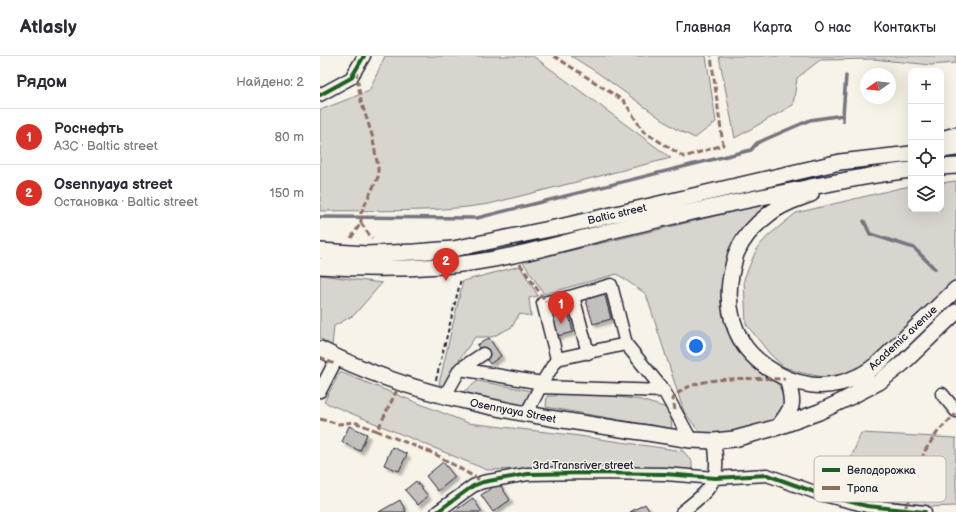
<!DOCTYPE html>
<html lang="ru">
<meta charset="utf-8">
<style>
:root{--surface:#fff;--page:#f2f2f3;--text:#2b2b33;--muted:#7c7c81;--line:#e1e1e2;--accent:#d93025}
body{margin:0;font-family:"Balsamiq Sans",sans-serif;background:var(--page);color:var(--text)}
.controls{position:absolute;right:12px;top:12px;display:grid;overflow:hidden;border-radius:8px;box-shadow:0 4px 16px #0002}
.controls button{width:36px;height:36px;display:grid;place-items:center;padding:0;border:0;border-bottom:1px solid var(--line);background:var(--surface);color:var(--text);font:20px sans-serif}
.compass{position:absolute;left:540px;top:12px;width:36px;height:36px;border-radius:50%;background:var(--surface);box-shadow:0 4px 16px #0002;rotate:256deg}
.you{position:absolute;left:376px;top:290px;width:14px;height:14px;margin:-10px;border:3px solid #fff;border-radius:50%;background:#1a73e8;box-shadow:0 0 0 6px #1a73e833}
.badge{display:grid;place-items:center;width:26px;height:26px;border-radius:50%;background:var(--accent);color:#fff;font-size:13px;font-weight:700}
.pin{position:absolute;translate:-50% -33px;filter:drop-shadow(0 1px 2px #0008)}
.pin::after{content:'';position:absolute;top:21px;width:14px;height:12px;background:inherit;clip-path:polygon(0 0,100% 0,50% 100%)}
.list{margin:0;padding:0;list-style:none}
h2{display:flex;justify-content:space-between;align-items:center;height:52px;margin:0;padding:0 16px;font-size:17px}
h2 small{font-size:13px;font-weight:400;color:var(--muted)}
.list li{display:grid;grid-template-columns:26px 1fr auto;gap:12px;align-items:center;box-sizing:border-box;height:56px;padding:0 16px;border-top:1px solid var(--line)}
.list b{display:block;font-size:15px;white-space:nowrap}
.list p{margin:0;font-size:13px;white-space:nowrap;color:var(--muted)}
.list em{font-size:13px;font-style:normal;color:var(--muted)}
.icon{flex:none;width:22px;height:22px;fill:none;stroke:currentColor;stroke-width:2;stroke-linecap:round;stroke-linejoin:round}
.map{position:relative;flex:none;width:636px;height:456px;overflow:hidden}
header{display:flex;align-items:center;gap:24px;box-sizing:border-box;height:56px;padding:0 20px;background:var(--surface);border-bottom:1px solid var(--line)}
header strong{font-size:19px}
nav{display:flex;gap:22px;margin-inline-start:auto;font-size:14px}
main{display:flex}
aside{flex:1;background:var(--surface)}
.map>svg:first-child{display:block}
.green{fill:#d8d5cf;stroke:#7d7c85}
.lines{fill:none;stroke-linecap:round;stroke-linejoin:round}
.stream{stroke:#76747f;stroke-width:3.5}
.building{fill:#c2bfbd;stroke:#22223b;filter:url(#shadow)}
.minor-casing{stroke:#22223b;stroke-width:15}
.major-casing{stroke:#22223b;stroke-width:18}
.path{stroke:#22223b;stroke-width:2;stroke-dasharray:4 3;stroke-linecap:butt}
.minor{stroke:#f7f3e8;stroke-width:12}
.major{stroke:#f7f3e8;stroke-width:15}
.quiet{stroke:#8d6e63;stroke-width:3;stroke-dasharray:6 3;stroke-linecap:butt}
.cycleway-casing{stroke:#f7f3e8;stroke-width:6}
.cycleway{stroke:#1b5e20;stroke-width:4}
.labels{text-anchor:middle;dominant-baseline:central;stroke-width:3;stroke-linejoin:round;paint-order:stroke}
.street-label{font-size:11px;fill:#22223b;stroke:#f7f3e8}
.key{fill:#f7f3e8;stroke:#b7b4b4;stroke-width:1}
.key-label{font-size:11px;fill:#22223b}
</style>
<header>
<strong>Atlasly</strong>
<nav><a>Главная</a><a>Карта</a><a>О нас</a><a>Контакты</a></nav>
</header>
<main>
<aside>
<h2>Рядом<small>Найдено: 2</small></h2>
<ul class="list">
<li><span class="badge">1</span><div><b>Роснефть</b><p>АЗС · Baltic street</p></div><em>80 m</em></li>
<li><span class="badge">2</span><div><b>Osennyaya street</b><p>Остановка · Baltic street</p></div><em>150 m</em></li>
</ul>
</aside>
<div class="map">
<svg width="636" height="456" viewBox="0 0 636 456">
<defs>
<filter id="shadow"><feDropShadow dx="3.5" dy="3.5" stdDeviation="1" flood-color="#0004"/></filter>
</defs>
<rect width="100%" height="100%" fill="#f7f3e8"/>
<filter id="ink" filterUnits="userSpaceOnUse"><feTurbulence type="fractalNoise" baseFrequency=".025" numOctaves="2"/><feDisplacementMap in="SourceGraphic" scale="8" xChannelSelector="R" yChannelSelector="G"/><feConvolveMatrix kernelMatrix="1 2 1 2 8 2 1 2 1" color-interpolation-filters="sRGB"/></filter>
<g filter="url(#ink)">
<path class="green" d="M65,0H213L351,102L169,148C114,157 56,154 0,155V54L49,35Z
M251,0H386L396,66L375,82L354,72L278,17Z
M399,0H636V7L611,9L553,3L500,4L477,22L473,49L415,82Z
M636,125V224L566,294L531,317L509,322L482,317L464,311L450,298L426,268L424,223L437,192L449,179L476,157L580,132L591,130V153H621V127Z
M462,144L422,176L406,203V249L443,317L457,327L465,341V353L451,366L422,376L382,379L364,356L326,238L297,218L224,238L203,206Z
M200,210L218,240L209,242L211,260L199,258L192,271L172,281H155L128,320L126,331L119,328L143,225Z
M0,219L62,227L34,259L14,270L12,290L0,282Z
M20,316L148,367L252,379L363,395L372,405V417L239,412L167,414L4,346Z
M158,325L212,335L202,350L143,336Z
M245,334L321,344L350,353L352,373L226,351L227,340H235Z
M541,377L636,382V450L608,451L518,435Z"/>
<g class="lines">
<path class="stream" d="M523,65V59L526,20
M0,161L157,162L431,94L437,87L490,64L523,59
M544,165L550,178L594,192L615,213"/>
</g>
<path class="building" d="M284,236L291,263L273,268L265,241Z
M248,255L253,276L234,281L230,259Z
M169,282L181,300L170,308L157,289Z
M29,370L47,378L40,395L22,386Z
M72,391L87,398L79,415L64,409Z
M123,406L135,421L118,435L106,420Z
M96,425L108,440L98,449L85,434Z
M179,427L190,444L173,456L161,439Z
M153,442L162,456H133Z
M80,444L86,456H59Z
M325,448L330,456H310Z"/>
<g class="lines">
<defs>
<path id="minor" d="M0,39L31,22L44,0
M268,297L253,240L291,229L306,288
M237,303L223,247L253,240
M140,313L222,327
M220,331L344,335
M0,335L17,302
M622,338L636,355
M125,340L136,320L140,313L163,298
M206,359L222,327L237,303L306,288L344,335L371,384
M117,456L153,430L163,426L208,418L270,417L345,418L395,422L447,419L500,438L547,450L605,456
M362,456C392,432 401,426 394,385"/>
<path id="major" d="M621,83L636,79
M621,94L636,92
M621,111L636,110
M491,138C477,143 460,149 448,159C436,168 423,182 417,196C415,200 414,206 413,210C406,237 408,262 422,286C428,296 437,304 445,310C474,331 507,336 539,320C556,312 570,296 584,283C601,266 619,250 636,233
M0,195L46,198L95,196L133,193L244,170L520,106L591,98
M0,210C40,213 81,213 121,210C177,206 232,190 286,176C351,160 416,146 481,133C517,126 554,118 591,114
M0,293C115,353 246,363 371,384L394,385L414,383L458,371L499,356L522,345L559,326L582,308L636,256
M458,371C475,349 473,350 468,324"/>
</defs>
<use href="#minor" class="minor-casing"/>
<use href="#major" class="major-casing"/>
<path class="path" d="M116,324L141,223"/>
<use href="#minor" class="minor"/>
<use href="#major" class="major"/>
<path class="quiet" d="M234,0L304,45L323,75L364,101L403,89L391,0
M41,167L52,183
M31,182L41,167V157L58,121V111L52,79L41,45L36,14
M200,208L226,246
M0,301L14,308
M77,334L57,375L115,398L163,426
M355,354L353,343C370,317 436,323 465,323
M0,363L19,368L34,366L57,375
M584,454L595,434L604,396L619,374L636,358"/>
<defs>
<path id="cycleway" d="M0,39L31,22L44,0
M117,456L153,430L163,426L208,418L270,417L345,418L395,422L447,419L500,438L547,450L605,456"/>
</defs>
<use href="#cycleway" class="cycleway-casing"/>
<use href="#cycleway" class="cycleway"/>
</g>
</g>
<g class="labels">
<g class="street-label">
<text transform="translate(297 158) rotate(-13)">Baltic street</text>
<text transform="translate(583 282) rotate(-43)">Academic avenue</text>
<text transform="translate(193 355) rotate(11)">Osennyaya Street</text>
<text x="263" y="409">3rd Transriver street</text>
</g>
</g>
<rect x="494" y="400" width="132" height="46" rx="6" class="key"/>
<rect x="502" y="412" width="18" height="4" fill="#1b5e20"/>
<rect x="502" y="430" width="18" height="4" fill="#8d6e63"/>
<g class="key-label">
<text x="527" y="418">Велодорожка</text>
<text x="527" y="436">Тропа</text>
</g>
</svg>
<div class="controls">
<button>+</button>
<button>−</button>
<button><svg class="icon" aria-label="locate" viewBox="0 0 24 24"><circle cx="12" cy="12" r="6"/><path d="M12 2v4M12 18v4M2 12h4M18 12h4"/></svg></button>
<button><svg class="icon" aria-label="layers" viewBox="0 0 24 24"><path d="M12 4l9 5-9 5-9-5zM3 14l9 5 9-5"/></svg></button>
</div>
<svg class="compass" viewBox="-18 -18 36 36"><path d="M0-13l5 13h-10z" fill="#e53935"/><path d="M0 13l5-13h-10z" fill="#7c7c81"/></svg>
<div class="you"></div>
<div class="pin badge" style="left:241px;top:268px">1</div>
<div class="pin badge" style="left:126px;top:225px">2</div>
</div>
</main>
